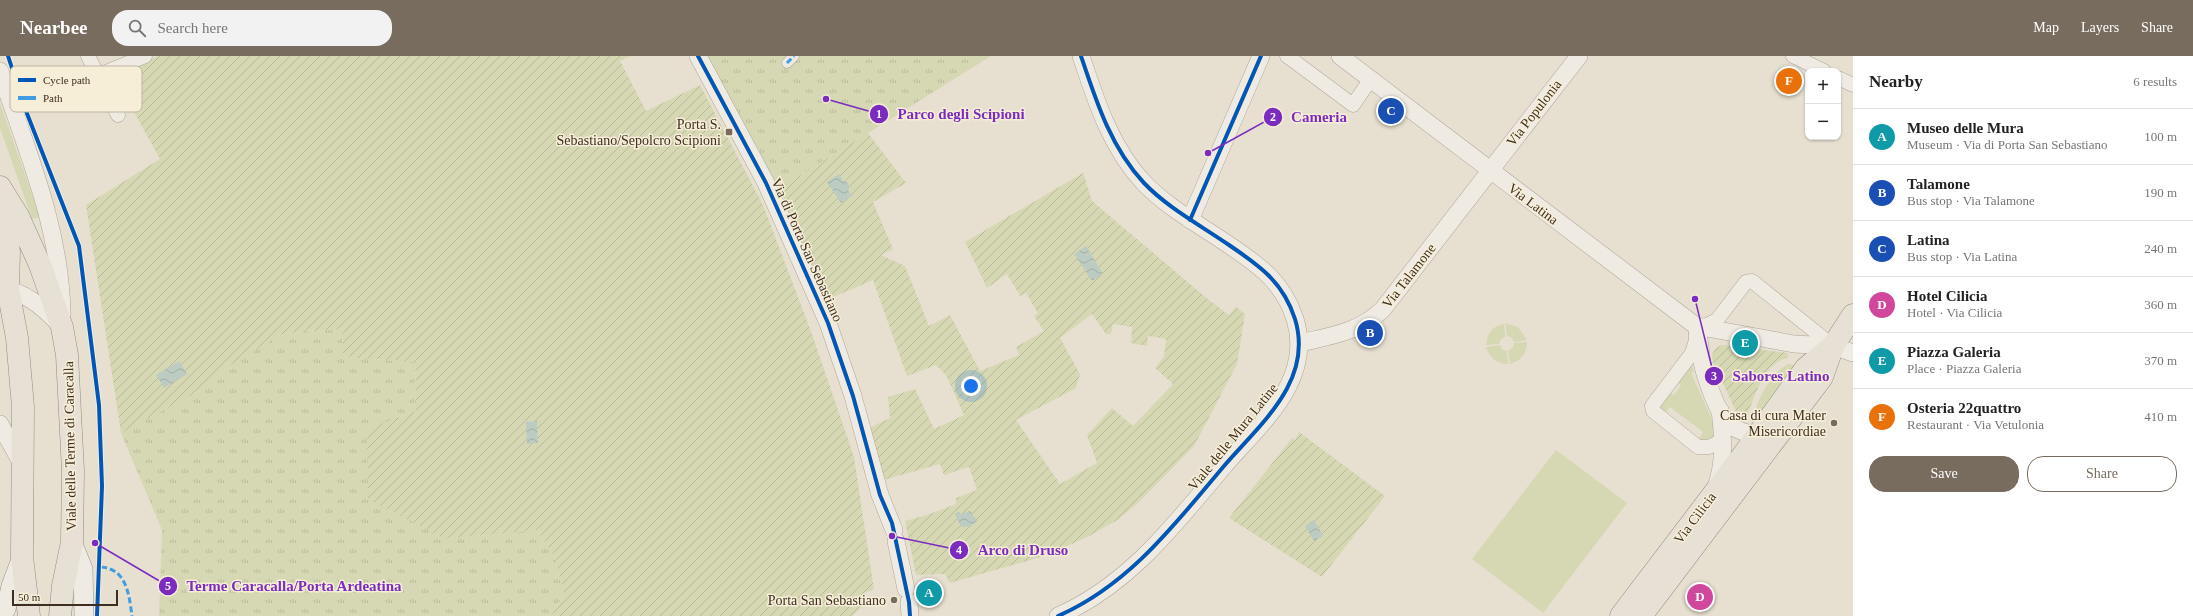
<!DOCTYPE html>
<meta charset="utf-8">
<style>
:root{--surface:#fff;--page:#f2f2f2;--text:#222;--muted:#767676;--line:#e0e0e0;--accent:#786c5e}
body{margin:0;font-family:Georgia,serif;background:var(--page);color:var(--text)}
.controls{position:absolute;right:12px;top:12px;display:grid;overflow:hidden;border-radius:8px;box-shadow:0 1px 3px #0004}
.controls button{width:36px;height:36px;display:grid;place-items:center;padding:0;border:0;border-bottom:1px solid var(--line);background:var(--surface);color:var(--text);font:20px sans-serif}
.scale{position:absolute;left:12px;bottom:10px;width:106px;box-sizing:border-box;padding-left:4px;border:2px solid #3d2e20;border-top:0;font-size:11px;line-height:14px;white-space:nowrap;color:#3d2e20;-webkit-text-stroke:3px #f7eed8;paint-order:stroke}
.you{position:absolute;left:971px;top:330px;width:14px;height:14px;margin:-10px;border:3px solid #fff;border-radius:50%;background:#1a73e8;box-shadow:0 0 0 6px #1a73e833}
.badge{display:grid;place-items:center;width:26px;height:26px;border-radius:50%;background:var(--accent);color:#fff;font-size:13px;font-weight:700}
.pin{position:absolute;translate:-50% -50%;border:2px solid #fff;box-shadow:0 1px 4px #0006}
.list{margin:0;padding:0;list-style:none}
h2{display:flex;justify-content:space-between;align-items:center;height:52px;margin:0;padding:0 16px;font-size:17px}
h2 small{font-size:13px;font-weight:400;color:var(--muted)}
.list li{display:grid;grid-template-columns:26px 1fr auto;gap:12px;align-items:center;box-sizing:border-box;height:56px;padding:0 16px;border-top:1px solid var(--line)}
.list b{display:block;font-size:15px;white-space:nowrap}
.list p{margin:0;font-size:13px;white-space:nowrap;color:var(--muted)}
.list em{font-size:13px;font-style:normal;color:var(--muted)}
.actions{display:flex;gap:8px;padding:12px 16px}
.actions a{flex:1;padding:9px 0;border:1px solid var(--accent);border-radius:16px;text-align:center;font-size:14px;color:var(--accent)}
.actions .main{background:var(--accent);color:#fff}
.icon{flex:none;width:22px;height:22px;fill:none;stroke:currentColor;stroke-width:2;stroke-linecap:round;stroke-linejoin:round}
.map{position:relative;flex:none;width:1853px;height:560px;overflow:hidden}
header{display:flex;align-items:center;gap:24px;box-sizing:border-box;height:56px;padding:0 20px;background:var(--accent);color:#fff}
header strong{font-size:19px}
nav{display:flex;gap:22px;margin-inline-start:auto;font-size:14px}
.search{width:280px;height:36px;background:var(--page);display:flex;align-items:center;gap:10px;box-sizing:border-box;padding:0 14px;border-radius:16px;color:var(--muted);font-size:15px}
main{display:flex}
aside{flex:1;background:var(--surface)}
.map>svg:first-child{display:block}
.grass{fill:#d6d7b3}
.park{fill:url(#park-tufts)}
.garden{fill:url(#garden-furrows);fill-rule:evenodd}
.water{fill:url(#water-waves)}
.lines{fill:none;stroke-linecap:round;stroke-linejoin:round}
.pedestrian-casing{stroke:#ada599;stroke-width:11}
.minor-casing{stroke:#ada599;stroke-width:15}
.tertiary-casing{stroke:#ada599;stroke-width:18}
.secondary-casing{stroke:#9c958a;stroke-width:20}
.primary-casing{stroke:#928b80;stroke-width:23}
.pedestrian{stroke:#efebe3;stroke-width:10}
.minor{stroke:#efebe3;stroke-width:14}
.tertiary{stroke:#efebe3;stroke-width:17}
.secondary{stroke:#efebe3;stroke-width:19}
.primary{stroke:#e6e1d4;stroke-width:22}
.quiet{stroke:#3f9de0;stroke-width:3;stroke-dasharray:6 3;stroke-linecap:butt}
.cycleway-casing{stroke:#f7eed8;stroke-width:6}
.cycleway{stroke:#0057b8;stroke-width:4}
.poi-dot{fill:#786c5e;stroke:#f7eed8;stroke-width:1.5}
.labels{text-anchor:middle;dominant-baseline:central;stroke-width:3;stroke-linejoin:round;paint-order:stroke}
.street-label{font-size:14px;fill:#3d2e20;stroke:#f7eed8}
.poi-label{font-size:14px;fill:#3d2e20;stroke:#f7eed8;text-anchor:end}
.key{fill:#f7eed8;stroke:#bfb4a1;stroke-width:1}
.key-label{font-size:11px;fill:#3d2e20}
.leader{fill:none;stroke:#7b2cbf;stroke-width:1.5}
.callout-dot{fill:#7b2cbf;stroke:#f7eed8;stroke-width:1.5}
.mark-label{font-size:12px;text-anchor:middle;font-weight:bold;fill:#fff}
.callout-label{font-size:15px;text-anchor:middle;font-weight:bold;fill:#7b2cbf;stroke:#f7eed8;stroke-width:3;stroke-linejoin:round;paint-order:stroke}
</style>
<header>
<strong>Nearbee</strong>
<div class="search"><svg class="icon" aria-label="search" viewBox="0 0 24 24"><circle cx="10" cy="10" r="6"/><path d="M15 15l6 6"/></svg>Search here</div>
<nav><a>Map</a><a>Layers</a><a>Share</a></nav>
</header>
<main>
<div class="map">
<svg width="1853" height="560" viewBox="0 0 1853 560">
<defs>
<pattern id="park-tufts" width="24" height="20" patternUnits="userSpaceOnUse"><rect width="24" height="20" fill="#d6d7b3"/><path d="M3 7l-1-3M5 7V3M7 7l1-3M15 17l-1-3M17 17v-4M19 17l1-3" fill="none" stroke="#b9b99a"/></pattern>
<pattern id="garden-furrows" width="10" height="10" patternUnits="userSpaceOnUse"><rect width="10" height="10" fill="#d6d7b3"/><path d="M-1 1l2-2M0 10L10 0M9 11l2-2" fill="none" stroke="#b9b99a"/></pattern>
<pattern id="water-waves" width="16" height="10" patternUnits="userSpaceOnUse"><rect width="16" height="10" fill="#bcccc2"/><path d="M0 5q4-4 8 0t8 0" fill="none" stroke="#a2b0a6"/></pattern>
</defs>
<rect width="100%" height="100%" fill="#e7e0d1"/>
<path class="grass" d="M0,47L40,161L32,163L0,72Z
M1505,267L1518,271L1527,284L1514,286L1512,282L1507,280Z
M1504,268L1505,281L1501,283L1499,288L1486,289C1487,278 1492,270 1504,268Z
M1527,286C1527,297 1521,305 1510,308L1508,295L1513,291L1514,287Z
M1500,289L1503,294L1507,295L1508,308C1497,308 1490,302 1486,291Z
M1788,308L1794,309L1798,311L1758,362H1754C1756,344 1772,316 1788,308Z
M1690,310H1692L1694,316L1691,317L1718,377L1712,383L1698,384L1703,376L1670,351L1664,359L1659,353L1670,336L1674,339L1681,329L1677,326Z
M1556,394L1627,447L1543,557L1472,503Z"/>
<path class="park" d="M707,0H991L777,134Z
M342,273L343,301L415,306L416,355L445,483L537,474L554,500L564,538L551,560H159L162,474L121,377L199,335L232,308L282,278Z"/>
<path class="garden" d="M158,0H630L620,5L646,55L700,29L763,149L812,278L854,401L874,534L865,536L867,546L852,560H551L564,538L554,500L537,474L445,483L368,443L367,373L416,355L415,306L343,301L342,273L282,278L232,308L199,335L121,377L86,149L160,103L114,20Z
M868,77L906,127L873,146L893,193L881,199L905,210L929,270L950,259L980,315L1019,299L1016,291L1044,275L1034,260L1038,257L1026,237L1020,240L1007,218L987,232L965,186L1083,117L1092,145L1210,245L1229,259L1236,251L1245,258L1237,308L1194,390L1139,446L1119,463L1091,479L1048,499L950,527L945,518L916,519L905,465L927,459L956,448V442L977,434L969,411L944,419L940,408L880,425L865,374L890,362L888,341L915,333L934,373L964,359L946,319L936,309L907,320L873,224L826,244L777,134ZM1092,258L1106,278H1111L1113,268L1132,271L1131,287L1147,290L1148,280L1166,283L1164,300L1155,312L1173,328L1133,370L1112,352L1087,379L1097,407L1060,428L1016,364L1076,332L1080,318L1060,282Z
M1722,289L1788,297V302C1764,306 1755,341 1747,359L1743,363L1739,362L1712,304C1712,296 1714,292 1722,289Z
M1299,376L1385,440L1322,521L1229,462L1292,382L1295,384Z"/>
<path class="water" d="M839,118L843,125L847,126L850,131L848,134L852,140L841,147L827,126Z
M1086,190L1103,218L1092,225L1074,198Z
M179,305L187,318L164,332L156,319Z
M537,365L538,387L527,388L526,366Z
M970,455L977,465L971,470L963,471L959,467L955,458L959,456L961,458Z
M1314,464L1323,480L1314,485L1305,470Z"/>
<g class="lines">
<defs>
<path id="pedestrian" d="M787,7L794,0"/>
<path id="minor" d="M88,0L118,59
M1287,0L1353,49L1370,24
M1793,0L1824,15
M99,19L145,0
M1838,22L1853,29
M1723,384L1709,391H1698L1653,355L1652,350L1692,297L1696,284V270L1707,269L1717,264L1746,226L1752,225L1833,290"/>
<path id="tertiary" d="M698,0L766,127L828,267L853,340L880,439L894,474
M1340,0L1696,270L1794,288L1833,290L1853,297
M0,15C27,95 61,173 62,259
M1190,164L1261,0
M0,232C25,236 42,250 59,268
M1696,270C1699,280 1700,289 1701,300C1703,316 1717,357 1729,368C1739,377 1756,379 1769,384
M1300,287C1330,280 1360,276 1383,253L1579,0
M0,368L22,408
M1716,431C1725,407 1723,379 1720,354
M896,485L906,533
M909,546L910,560
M1058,560C1129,529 1175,468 1224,410C1260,368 1314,325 1295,263C1283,226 1260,210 1229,189C1200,169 1168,152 1144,127C1111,92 1096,45 1081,0"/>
<path id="secondary" d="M72,486L83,513L84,560
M6,553L11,530L22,501"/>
<path id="primary" d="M0,131L18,160L40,209L62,271L67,299L73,415L72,486L63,530L60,560
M1,141L9,196L8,233L17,282L23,351L22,501L29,560
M1621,560L1744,398L1806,312L1833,290
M1641,560L1822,321L1833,290L1853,259"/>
</defs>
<use href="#pedestrian" class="pedestrian-casing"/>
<use href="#minor" class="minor-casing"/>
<use href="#tertiary" class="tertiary-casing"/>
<use href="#secondary" class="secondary-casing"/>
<use href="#primary" class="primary-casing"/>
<use href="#pedestrian" class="pedestrian"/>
<use href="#minor" class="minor"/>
<use href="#tertiary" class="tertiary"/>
<use href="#secondary" class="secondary"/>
<use href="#primary" class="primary"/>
<path class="quiet" d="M787,7L794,0
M101,511C127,513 129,539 132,560"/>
<defs>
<path id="cycleway" d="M8,0L26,55L79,190L99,349L102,430L97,560
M698,0L766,127L828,267L853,340L880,439L892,467L909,546L910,560
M1190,164L1261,0
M1058,560C1129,529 1175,468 1224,410C1260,368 1314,325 1295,263C1283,226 1260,210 1229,189C1200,169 1168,152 1144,127C1111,92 1096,45 1081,0"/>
</defs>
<use href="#cycleway" class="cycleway-casing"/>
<use href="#cycleway" class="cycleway"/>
</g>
<g class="poi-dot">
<rect x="725" y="72" width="8" height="8" rx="2"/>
<circle cx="1834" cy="367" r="4"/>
<circle cx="894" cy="544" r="4"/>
</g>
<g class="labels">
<g class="street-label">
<text transform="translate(1534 57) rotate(-52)">Via Populonia</text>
<text transform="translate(1533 148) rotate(37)">Via Latina</text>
<text transform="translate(807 194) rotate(66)">Via di Porta San Sebastiano</text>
<text transform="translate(1409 220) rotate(-52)">Via Talamone</text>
<text transform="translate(1233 381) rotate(-51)">Viale delle Mura Latine</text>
<text transform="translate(70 390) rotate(-91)">Viale delle Terme di Caracalla</text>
<text transform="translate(1695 462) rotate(-53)">Via Cilicia</text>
</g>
<g class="poi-label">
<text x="721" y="68">Porta S.<tspan x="721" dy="16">Sebastiano/Sepolcro Scipioni</tspan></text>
<text x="1826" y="359">Casa di cura Mater<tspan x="1826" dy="16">Misericordiae</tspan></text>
<text x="886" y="544">Porta San Sebastiano</text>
</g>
</g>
<rect x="10" y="10" width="132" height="46" rx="6" class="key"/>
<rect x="18" y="22" width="18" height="4" fill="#0057b8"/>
<rect x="18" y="40" width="18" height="4" fill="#3f9de0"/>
<g class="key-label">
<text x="43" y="28">Cycle path</text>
<text x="43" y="46">Path</text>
</g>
<path class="leader" d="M826 43L879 58M1208 97L1273 61M1695 243L1714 320M892 480L959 494M95 487L168 530"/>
<g class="callout-dot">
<circle cx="826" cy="43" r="4"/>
<circle cx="1208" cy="97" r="4"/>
<circle cx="1695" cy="243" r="4"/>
<circle cx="892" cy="480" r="4"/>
<circle cx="95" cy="487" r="4"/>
<circle cx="879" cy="58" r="10"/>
<circle cx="1273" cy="61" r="10"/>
<circle cx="1714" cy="320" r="10"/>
<circle cx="959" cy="494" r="10"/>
<circle cx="168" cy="530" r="10"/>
</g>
<g class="mark-label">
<text x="879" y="62">1</text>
<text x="1273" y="65">2</text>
<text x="1714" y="324">3</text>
<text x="959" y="498">4</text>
<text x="168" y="534">5</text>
</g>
<g class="callout-label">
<text x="961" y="63">Parco degli Scipioni</text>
<text x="1319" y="66">Cameria</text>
<text x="1781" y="325">Sabores Latino</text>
<text x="1023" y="499">Arco di Druso</text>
<text x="294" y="535">Terme Caracalla/Porta Ardeatina</text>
</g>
</svg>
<div class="controls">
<button>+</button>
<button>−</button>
</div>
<div class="scale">50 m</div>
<div class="you"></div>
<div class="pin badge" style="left:929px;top:537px;background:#0f9aa8">A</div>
<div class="pin badge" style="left:1370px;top:277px;background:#1a4fb4">B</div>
<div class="pin badge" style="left:1391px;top:55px;background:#1a4fb4">C</div>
<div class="pin badge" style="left:1700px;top:541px;background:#d1479c">D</div>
<div class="pin badge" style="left:1745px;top:287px;background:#0f9aa8">E</div>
<div class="pin badge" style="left:1789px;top:25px;background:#e8710a">F</div>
</div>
<aside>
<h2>Nearby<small>6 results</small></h2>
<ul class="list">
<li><span class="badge" style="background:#0f9aa8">A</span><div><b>Museo delle Mura</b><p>Museum · Via di Porta San Sebastiano</p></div><em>100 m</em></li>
<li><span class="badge" style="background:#1a4fb4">B</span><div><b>Talamone</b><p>Bus stop · Via Talamone</p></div><em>190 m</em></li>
<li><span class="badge" style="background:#1a4fb4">C</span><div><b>Latina</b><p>Bus stop · Via Latina</p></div><em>240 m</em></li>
<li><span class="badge" style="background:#d1479c">D</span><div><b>Hotel Cilicia</b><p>Hotel · Via Cilicia</p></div><em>360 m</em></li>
<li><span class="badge" style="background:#0f9aa8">E</span><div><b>Piazza Galeria</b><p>Place · Piazza Galeria</p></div><em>370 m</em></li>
<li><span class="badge" style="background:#e8710a">F</span><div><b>Osteria 22quattro</b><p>Restaurant · Via Vetulonia</p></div><em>410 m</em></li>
</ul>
<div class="actions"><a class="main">Save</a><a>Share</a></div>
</aside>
</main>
